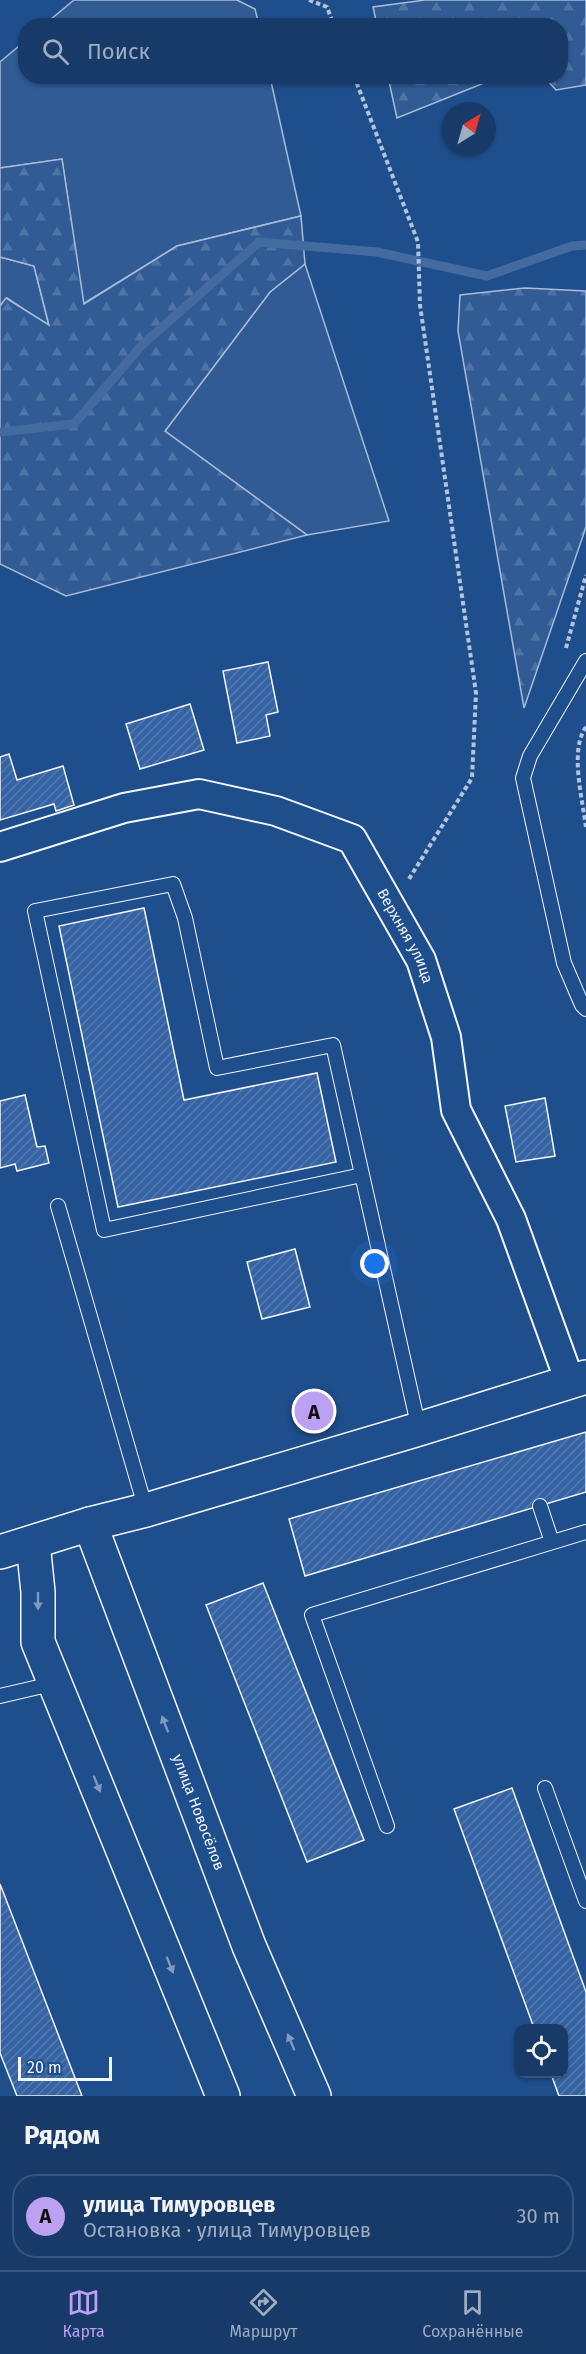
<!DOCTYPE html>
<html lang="ru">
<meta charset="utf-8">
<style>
:root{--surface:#173a69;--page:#244571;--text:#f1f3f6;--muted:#9eadc0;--line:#36547d;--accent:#bca0f2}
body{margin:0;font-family:"Fira Sans",sans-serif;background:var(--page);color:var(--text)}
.controls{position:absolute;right:18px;bottom:18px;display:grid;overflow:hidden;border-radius:12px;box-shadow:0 2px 4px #0004}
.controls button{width:54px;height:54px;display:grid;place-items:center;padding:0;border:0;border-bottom:2px solid var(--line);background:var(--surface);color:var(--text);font:30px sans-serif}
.compass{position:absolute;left:442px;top:102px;width:54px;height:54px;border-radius:50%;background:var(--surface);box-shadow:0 2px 4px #0004;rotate:37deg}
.scale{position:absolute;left:18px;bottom:15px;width:94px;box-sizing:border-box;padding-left:6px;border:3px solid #f2f6ff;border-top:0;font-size:16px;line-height:21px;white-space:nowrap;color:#f2f6ff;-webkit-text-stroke:4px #1f4e8c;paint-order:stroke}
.you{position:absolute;left:375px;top:1264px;width:21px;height:21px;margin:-15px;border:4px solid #fff;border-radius:50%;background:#1a73e8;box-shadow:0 0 0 9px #1a73e833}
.badge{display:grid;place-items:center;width:39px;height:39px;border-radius:50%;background:var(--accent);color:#111;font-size:20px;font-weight:700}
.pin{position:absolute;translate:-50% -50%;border:3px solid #fff;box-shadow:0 2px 6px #0006}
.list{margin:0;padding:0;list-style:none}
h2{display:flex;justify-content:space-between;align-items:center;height:78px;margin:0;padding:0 24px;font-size:26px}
h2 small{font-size:20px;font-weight:400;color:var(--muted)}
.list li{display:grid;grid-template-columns:39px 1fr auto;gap:18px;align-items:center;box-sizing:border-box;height:84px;margin:0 12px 12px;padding:0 12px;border:2px solid var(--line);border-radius:24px}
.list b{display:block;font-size:22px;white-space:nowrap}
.list p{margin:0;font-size:20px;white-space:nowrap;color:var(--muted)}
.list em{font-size:20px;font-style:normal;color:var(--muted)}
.icon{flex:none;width:33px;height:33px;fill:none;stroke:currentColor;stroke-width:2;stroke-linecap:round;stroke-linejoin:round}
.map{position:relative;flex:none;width:586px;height:2096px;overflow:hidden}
.search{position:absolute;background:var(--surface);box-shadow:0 2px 4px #0004;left:18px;right:18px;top:18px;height:66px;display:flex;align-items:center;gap:15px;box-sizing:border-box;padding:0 21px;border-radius:24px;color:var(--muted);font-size:22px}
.sheet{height:174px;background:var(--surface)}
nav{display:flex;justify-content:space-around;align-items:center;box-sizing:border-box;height:84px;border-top:2px solid var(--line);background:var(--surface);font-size:16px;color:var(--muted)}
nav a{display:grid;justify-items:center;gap:3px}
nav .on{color:var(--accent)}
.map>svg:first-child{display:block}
.built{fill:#305b95;stroke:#a8bbd7;stroke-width:1.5}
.forest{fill:url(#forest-firs);stroke:#a8bbd7;stroke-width:1.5}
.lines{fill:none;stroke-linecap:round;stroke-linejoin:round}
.stream{stroke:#446ba0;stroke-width:9}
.building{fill:url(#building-hatch);stroke:#f2f6ff;stroke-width:1.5}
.lane-casing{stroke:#f2f6ff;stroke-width:16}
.street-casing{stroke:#f2f6ff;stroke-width:32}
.secondary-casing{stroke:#f2f6ff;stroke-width:36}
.path{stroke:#b3c4dc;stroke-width:4;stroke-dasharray:4.5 3;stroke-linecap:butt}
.lane{stroke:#1f4e8c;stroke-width:14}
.street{stroke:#1f4e8c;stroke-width:28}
.secondary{stroke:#1f4e8c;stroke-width:33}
.oneway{fill:#7e9ac0}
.labels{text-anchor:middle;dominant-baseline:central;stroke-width:4.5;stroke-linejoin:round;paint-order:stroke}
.street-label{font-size:15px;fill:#f2f6ff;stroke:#1f4e8c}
</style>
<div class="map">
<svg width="586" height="2096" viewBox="0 0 586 2096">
<defs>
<pattern id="forest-firs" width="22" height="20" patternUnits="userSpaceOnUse" patternTransform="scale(1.5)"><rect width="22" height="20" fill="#305b95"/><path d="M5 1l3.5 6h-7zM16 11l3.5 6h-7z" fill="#4e73a5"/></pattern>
<pattern id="building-hatch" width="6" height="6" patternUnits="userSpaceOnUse" patternTransform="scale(1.5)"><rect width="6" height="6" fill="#3563a3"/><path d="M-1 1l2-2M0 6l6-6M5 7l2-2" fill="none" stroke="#537ab1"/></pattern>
</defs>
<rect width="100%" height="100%" fill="#1f4e8c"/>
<path class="built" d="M74,0H237L255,9L259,25H44Z
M25,41L26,76L270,77L301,216L177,246L83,304L62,159L0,168V62Z
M0,257L34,266L49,326L7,298L0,306Z
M305,264L389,521L307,535L165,431L270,292Z"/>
<path class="forest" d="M425,0H586V85L556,90L544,77L560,76V26L377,25L373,7Z
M388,77V76L499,77L397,118Z
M62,159L84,304L177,246L301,216L305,264L270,292L165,431L307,535L66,596L0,564V306L6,298L49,325L34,266L0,257V168Z
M525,288L586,291V527L524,708L458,331L460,295Z"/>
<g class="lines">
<path class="stream" d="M0,432L74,424L142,345L259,242L377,252L487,276L572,246L586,245"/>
</g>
<path class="building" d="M268,662L278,712L266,715L270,736L237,743L223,671Z
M190,704L204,750L140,769L126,724Z
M9,754L17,780L63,766L74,805L56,811L54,804L0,820V757Z
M144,908L184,1100L317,1073L336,1162L118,1207L59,926Z
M25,1095L37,1147L45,1146L49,1163L17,1171L15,1164L0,1168V1101Z
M545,1098L555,1156L516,1162L505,1106Z
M295,1249L310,1307L262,1319L247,1262Z
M586,1432V1492L305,1576L289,1519Z
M263,1583L364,1840L307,1862L206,1605Z
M512,1788L586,1992V2096H559L551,2074H564V2028H534L454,1809Z
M0,1884L82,2096H17L0,2053Z"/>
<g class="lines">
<defs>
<path id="lane" d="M586,661L530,756L523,778L564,963L582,1005L586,1009
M362,1175L104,1230L35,911L173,884L185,918L217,1068L333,1045L419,1429
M58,1206L146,1510
M540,1506L552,1542
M0,1696L56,1683
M545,1788L586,1901
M387,1826L312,1615L586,1532"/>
<g id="street">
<path id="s1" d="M0,847L124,808L199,794L276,811L352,839L421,960L446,1037L456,1110L511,1219L570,1382"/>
</g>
<g id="secondary">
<path id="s2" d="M90,1524L249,1946L314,2096"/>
<path d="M33,1543L38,1592V1642L223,2096"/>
<path d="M0,1552L90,1524L146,1510L419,1429L586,1377"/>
</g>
</defs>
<use href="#lane" class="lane-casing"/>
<use href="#street" class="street-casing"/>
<use href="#secondary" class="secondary-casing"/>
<path class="path" d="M309,0L327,7L334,26
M354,76L418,242L420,305L476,693L472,778L409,879
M566,648L586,575
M586,727C569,750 583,801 586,828"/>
<use href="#lane" class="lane"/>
<use href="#street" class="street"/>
<use href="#secondary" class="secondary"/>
</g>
<defs><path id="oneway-solid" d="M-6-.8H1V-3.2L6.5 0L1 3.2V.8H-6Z" transform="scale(1.5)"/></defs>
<g class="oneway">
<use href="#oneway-solid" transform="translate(38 1601) rotate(90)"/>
<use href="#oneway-solid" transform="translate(165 1724) rotate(-111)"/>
<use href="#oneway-solid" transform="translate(97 1784) rotate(68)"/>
<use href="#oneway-solid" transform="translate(170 1965) rotate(68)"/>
<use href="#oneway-solid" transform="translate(291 2042) rotate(-113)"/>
</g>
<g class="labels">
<g class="street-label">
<text stroke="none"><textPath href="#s1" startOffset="477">Верхняя улица</textPath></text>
<text stroke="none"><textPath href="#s2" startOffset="308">улица Новосёлов</textPath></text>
</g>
</g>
</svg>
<div class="controls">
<button><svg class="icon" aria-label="locate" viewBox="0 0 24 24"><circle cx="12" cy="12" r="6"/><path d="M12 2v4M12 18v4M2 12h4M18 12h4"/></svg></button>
</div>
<svg class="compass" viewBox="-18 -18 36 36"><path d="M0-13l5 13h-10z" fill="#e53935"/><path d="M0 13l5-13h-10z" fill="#9eadc0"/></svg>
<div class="scale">20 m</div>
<div class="you"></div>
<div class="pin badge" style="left:314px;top:1411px">A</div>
<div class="search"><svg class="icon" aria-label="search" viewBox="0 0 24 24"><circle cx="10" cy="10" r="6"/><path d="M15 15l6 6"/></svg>Поиск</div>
</div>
<section class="sheet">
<h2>Рядом<small></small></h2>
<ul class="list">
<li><span class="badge">A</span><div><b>улица Тимуровцев</b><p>Остановка · улица Тимуровцев</p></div><em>30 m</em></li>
</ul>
</section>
<nav>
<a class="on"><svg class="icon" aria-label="map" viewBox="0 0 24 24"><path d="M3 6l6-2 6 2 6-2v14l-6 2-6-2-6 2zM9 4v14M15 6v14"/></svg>Карта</a>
<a><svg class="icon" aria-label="directions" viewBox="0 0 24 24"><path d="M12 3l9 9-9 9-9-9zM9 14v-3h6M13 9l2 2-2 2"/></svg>Маршрут</a>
<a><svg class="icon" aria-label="saved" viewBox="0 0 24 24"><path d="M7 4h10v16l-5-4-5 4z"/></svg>Сохранённые</a>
</nav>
